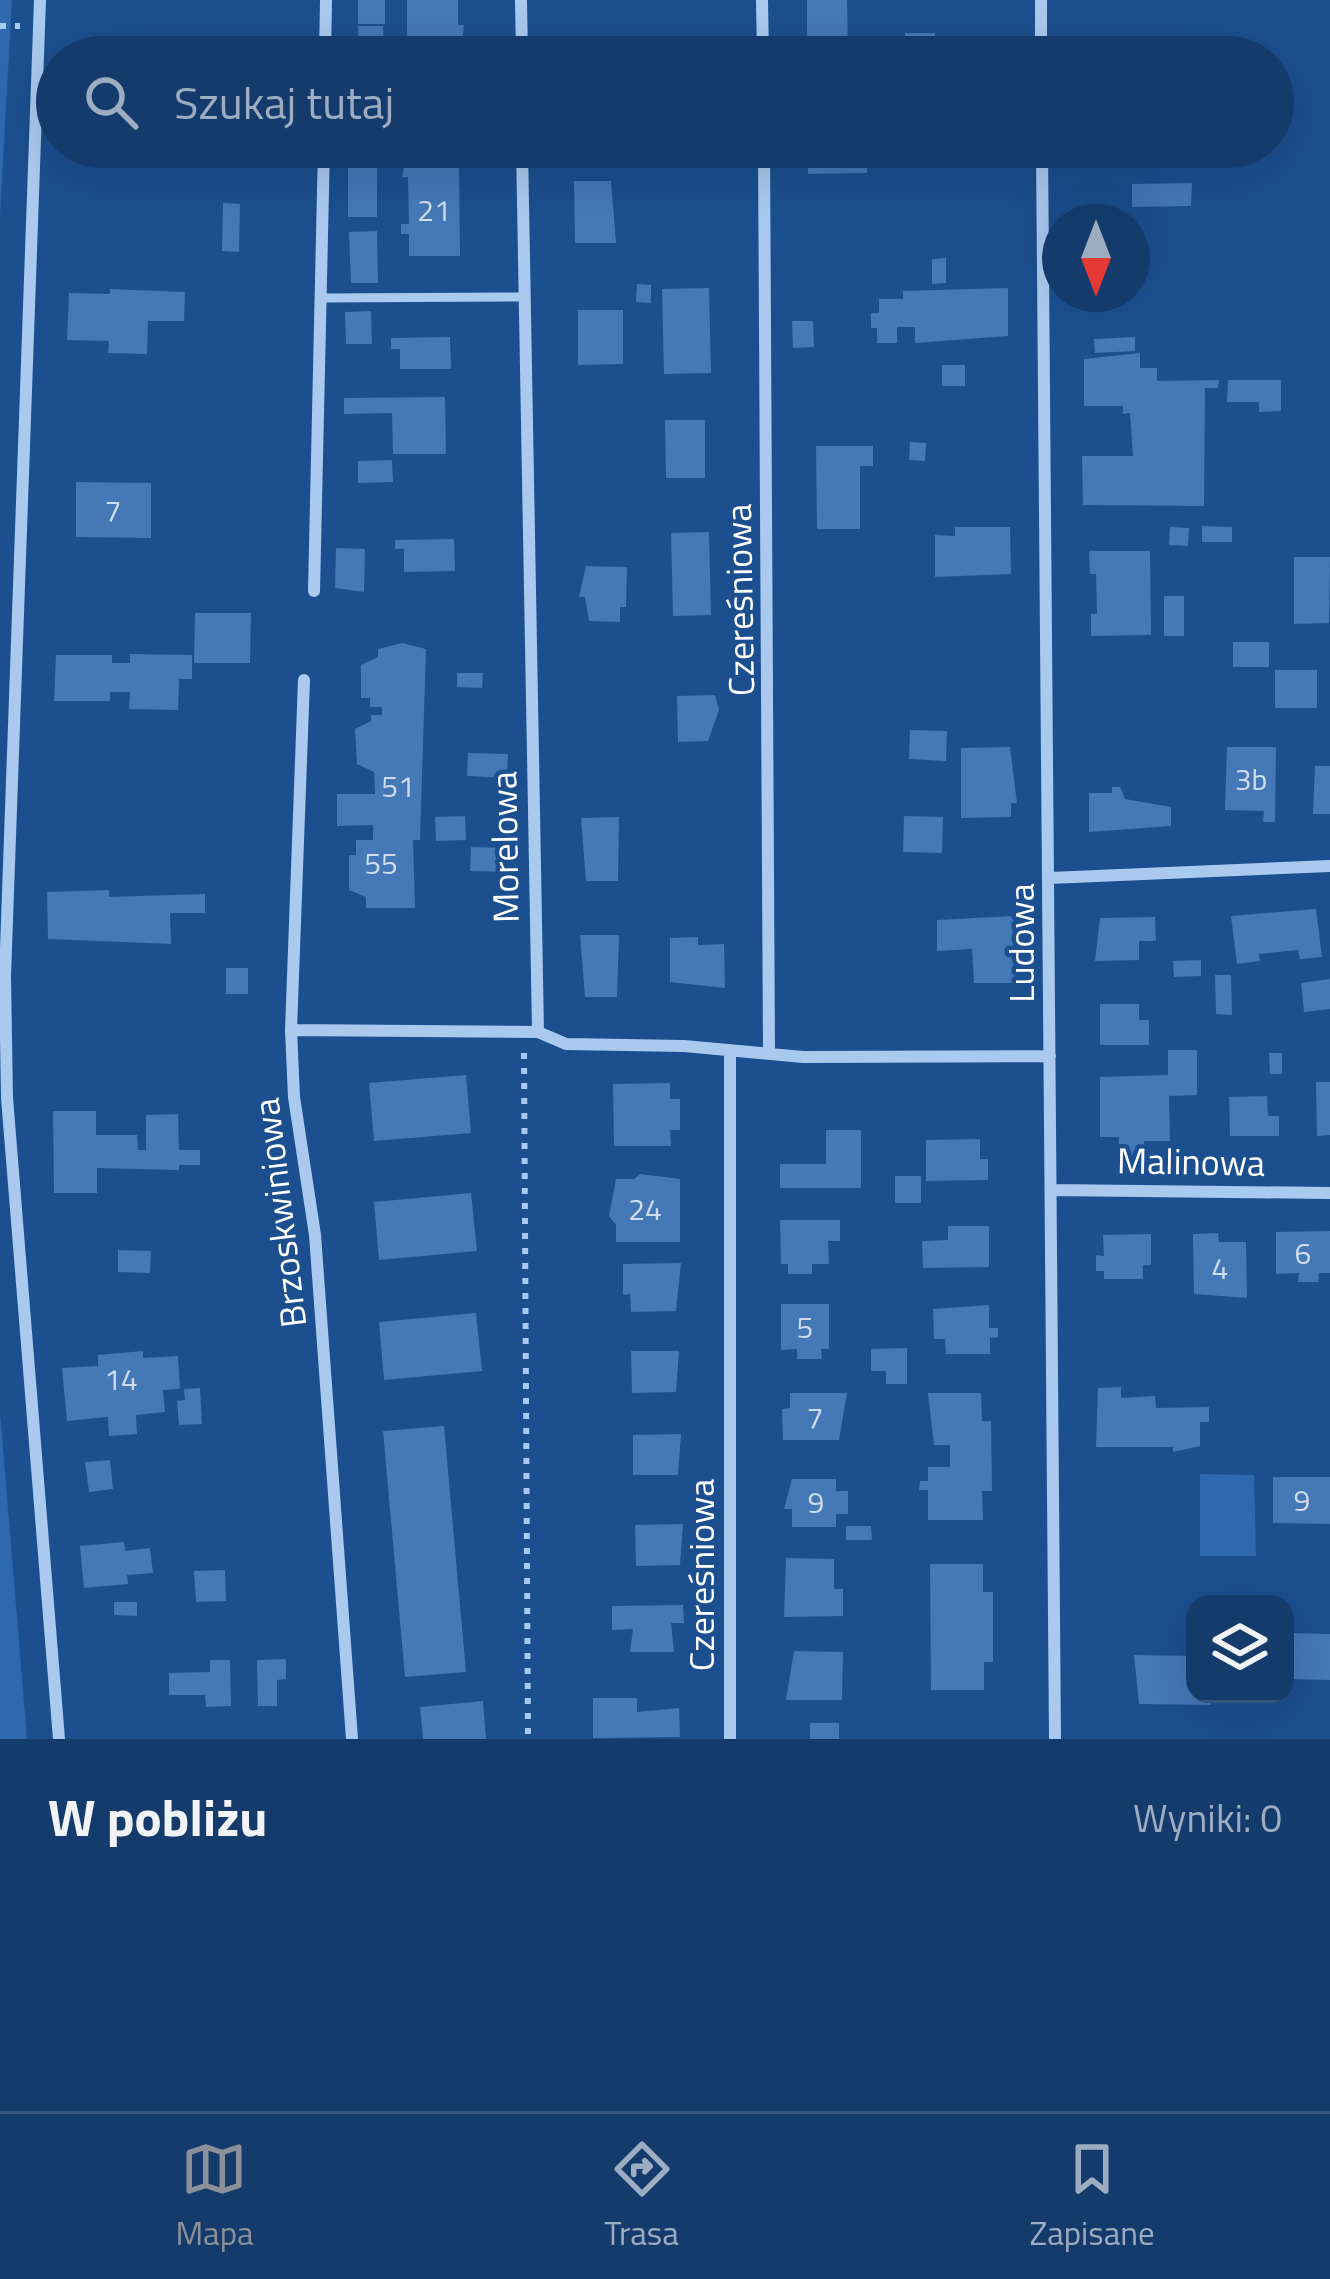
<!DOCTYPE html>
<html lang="pl">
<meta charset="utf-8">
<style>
:root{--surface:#143b6b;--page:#214673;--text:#f1f3f6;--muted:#9dadc1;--line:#33557e;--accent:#8c9099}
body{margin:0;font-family:"Titillium Web",sans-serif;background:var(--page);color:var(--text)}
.controls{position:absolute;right:36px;bottom:36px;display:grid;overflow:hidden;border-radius:24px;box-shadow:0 12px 48px #0002}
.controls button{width:108px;height:108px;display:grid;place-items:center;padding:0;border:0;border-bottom:3px solid var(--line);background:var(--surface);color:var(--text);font:60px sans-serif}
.compass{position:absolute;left:1042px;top:204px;width:108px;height:108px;border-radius:50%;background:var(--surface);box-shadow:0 12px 48px #0002;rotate:180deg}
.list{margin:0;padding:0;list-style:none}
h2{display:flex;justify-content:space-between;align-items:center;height:156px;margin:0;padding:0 48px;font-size:51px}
h2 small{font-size:39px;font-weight:400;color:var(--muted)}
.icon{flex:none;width:66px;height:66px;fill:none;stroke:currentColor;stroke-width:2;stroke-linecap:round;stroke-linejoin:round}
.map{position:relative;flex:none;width:1330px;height:1739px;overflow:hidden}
.search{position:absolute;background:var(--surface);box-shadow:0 12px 48px #0002;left:36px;right:36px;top:36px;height:132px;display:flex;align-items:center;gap:30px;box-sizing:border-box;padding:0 42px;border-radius:66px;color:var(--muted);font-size:45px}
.sheet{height:372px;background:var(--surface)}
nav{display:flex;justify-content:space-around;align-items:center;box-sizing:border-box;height:168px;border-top:3px solid var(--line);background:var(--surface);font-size:33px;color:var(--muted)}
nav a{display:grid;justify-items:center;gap:6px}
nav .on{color:var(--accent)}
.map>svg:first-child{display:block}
.green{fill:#2e69ad}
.building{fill:#4478b7}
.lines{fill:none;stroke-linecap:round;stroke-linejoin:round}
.path{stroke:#a9c9ee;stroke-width:6;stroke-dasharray:6 9;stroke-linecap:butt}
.lane{stroke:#a9c9ee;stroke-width:9}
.street{stroke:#a9c9ee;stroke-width:12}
.labels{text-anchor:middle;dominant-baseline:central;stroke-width:9;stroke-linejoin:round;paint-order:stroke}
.number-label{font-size:30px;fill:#d0dded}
.street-label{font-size:36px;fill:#fff;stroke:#1b4f8f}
</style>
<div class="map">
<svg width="1330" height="1739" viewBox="0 0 1330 1739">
<rect width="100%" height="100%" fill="#1b4f8f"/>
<path class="green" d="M0,0H12L0,216Z
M0,1412L27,1739H0Z
M1200,1474L1254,1475L1256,1556H1200Z"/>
<path class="building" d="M358,0H385V24H358Z
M407,0H458V25H464L460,57H400V45H407Z
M807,0H847L848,57H807Z
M358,26H383L384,50H359Z
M905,33H935L936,51L1006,50L1005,57H905Z
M727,36V57H670V37Z
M174,49L203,50V57H173Z
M408,147H464V167H459L460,256H409V234H401V224H409L408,177H402Z
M808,147H866L867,173L808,174Z
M348,164H377V217H348Z
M574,181H611L616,243H575Z
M1192,183L1191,206L1132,207V184Z
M223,203L240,204L239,252L222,251Z
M377,231L378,283H351L349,232Z
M946,258V283L932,284V259Z
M637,284L651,285V303L636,302Z
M709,288L711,373L664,374L662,289Z
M1008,288V336L915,343V327H897V343H877V328H871V313H879V299H903V291Z
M110,289L185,292L184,321H148L147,354L108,353L109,341L67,340L69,293L110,294Z
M578,310H623V364L578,365Z
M371,311L372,344H346L345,312Z
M792,321H813L814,347L793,348Z
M450,337L451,369H400V349H391V338Z
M1135,337V351L1095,353L1094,339Z
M1140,353V368H1157V381L1219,380L1218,388H1205L1204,506L1083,505L1082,456H1133L1130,413L1123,414V406H1084V359Z
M942,365H965V386H942Z
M1228,380H1281V411L1259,412V402H1227Z
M445,397L446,454H393L392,413L344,414V398Z
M665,420H705V478H666Z
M910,442L926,443L925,461L909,460Z
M816,446H873V466H860V529H817Z
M392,460L393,482L358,483V461Z
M76,482L151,483V538L76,537Z
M1202,526L1232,527V542H1202Z
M955,527H1010L1011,574L935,577V535L955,536Z
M1170,527L1189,528L1188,546L1169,545Z
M709,532L711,615L673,616L671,533Z
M454,539L455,571L404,572V549H395V540Z
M336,548L365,549L364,592L335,588Z
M1089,551H1150L1151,635L1091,636V614H1097L1096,574H1090Z
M1294,557H1330L1329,623L1294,624Z
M586,566L627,567L626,607H620V622L589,621L585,597H579Z
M1164,596H1184V636H1164Z
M195,613H251L250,663H194Z
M1233,642H1269V667H1233Z
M402,643L426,649L420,840H413L415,908H366V897L349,890V855H356V840H373V825L337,826V794H375L374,772L357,764L355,729L371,721V715H382V707H370V698H361V665L378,657V649Z
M130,654L192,655V679H179L178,710L129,709L130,692H110V701H54L56,655H112V663H130Z
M1275,670H1317V708H1275Z
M457,673H483L482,688L457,687Z
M715,695L719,710L708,741L678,742L677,696Z
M910,730L947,731L946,761L909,759Z
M1010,747L1017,803H1011V817L961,818V748Z
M1227,747H1276L1275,822H1263L1264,811L1225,810Z
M468,753L508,754L507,778L467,776Z
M1315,766H1330V814H1313Z
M1112,787H1120L1125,799L1171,807V826L1089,832V793H1112Z
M465,816L466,840L436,841L435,817Z
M904,816L943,817L942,853L903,852Z
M619,817L618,881H586L581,818Z
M471,847L508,848L507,872L470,871Z
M109,890V897L205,894V913H170L171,944L48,939L47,892Z
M1316,909L1322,957L1300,959L1298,950L1259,954L1260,961L1237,964L1231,916Z
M1014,916L1016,983H974L972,949L937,951V920Z
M1155,917L1156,941H1139V960L1095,961L1100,918Z
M580,935H619L617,997H585Z
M698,937V945L724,944L725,988L670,982V938Z
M1201,960V976L1174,977L1173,961Z
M226,968H248V994H226Z
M1215,975H1231L1232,1015L1216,1014Z
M1330,979V1009L1304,1012L1301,983Z
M1100,1004H1139V1020H1149V1045H1100Z
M1168,1050H1197V1095L1169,1096L1170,1141H1144V1161H1119V1137H1100V1077L1168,1075Z
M1269,1053H1282V1074H1270Z
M466,1075L471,1133L374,1141L369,1083Z
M1316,1082H1330V1135L1317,1136Z
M670,1083V1099H680V1130H670L671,1146H614L613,1084Z
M1267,1096L1268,1116H1279V1136H1230L1229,1097Z
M53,1111H96V1135H137L138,1150H146V1115L178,1114L179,1150H200V1165H179V1170L97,1168V1193H54Z
M826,1130H861V1188H780V1164H826Z
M980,1139V1159H988V1180L926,1181V1140Z
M640,1174L680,1179V1242H616V1225L609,1216L616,1179H634Z
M895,1176H921V1203H895Z
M471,1193L477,1251L379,1260L374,1202Z
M780,1220H840V1241H828L829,1264H812V1274H788V1264H781Z
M948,1226H989V1267L923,1268L922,1241L948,1240Z
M1330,1231V1273H1319L1318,1282H1298L1299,1273L1276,1274V1232Z
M1218,1233L1219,1242H1246L1247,1298L1194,1294L1193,1234Z
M1151,1234V1265H1143V1279H1104V1271H1096V1255L1104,1256L1103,1235Z
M118,1250L151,1251L150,1273L118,1272Z
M681,1263L676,1311L631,1312L630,1294L623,1295V1264Z
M781,1304H829V1349H821L822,1359H797V1349L781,1350Z
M989,1305V1328H998V1337L990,1338V1354H946L945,1339H934L933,1309Z
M476,1313L482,1371L384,1380L379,1322Z
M907,1348V1384H886V1371H871V1349Z
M143,1351V1358L178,1356L180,1389L163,1390L165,1412L136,1415L137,1434L109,1436L108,1417L67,1421L62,1368L98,1366V1355Z
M631,1351H679L676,1392L632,1393Z
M1121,1387V1398L1155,1396L1156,1408L1209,1407V1422H1200V1446L1173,1452V1447H1096L1098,1388Z
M200,1388L202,1424L179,1425L177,1401L185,1400L184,1389Z
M790,1393H847L839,1440H783L782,1409L790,1408Z
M928,1393H981L982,1421H991L992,1491H982L983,1520H928V1490H919L920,1481H928V1467H950V1445H934Z
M444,1426L466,1672L405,1677L383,1431Z
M681,1434L678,1475H633V1435Z
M110,1460L113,1489L89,1492L85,1462Z
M1273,1477H1330V1524L1273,1523Z
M792,1479H836V1491H848V1514H836V1527H792V1509H784Z
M683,1524L680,1565L636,1566L635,1525Z
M846,1526H871L872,1540H846Z
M124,1542L125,1551L150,1548L153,1573L127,1575L128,1584L84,1588L80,1546Z
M786,1558L834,1559V1589H843V1616L784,1617Z
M930,1564H983V1592H993V1662H984V1690H931Z
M225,1570L226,1601L196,1602L194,1571Z
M114,1602H137V1616L114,1615Z
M683,1605L684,1623H671L674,1652H630L633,1629L612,1630V1606Z
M1285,1633L1330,1634V1680L1285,1679Z
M794,1651L843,1652L842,1700H786Z
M1134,1655L1195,1656V1694H1211V1705L1139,1704Z
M286,1659V1679L277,1680V1706H258L257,1660Z
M210,1660H230L231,1706L206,1707L205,1695H169V1673L210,1672Z
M593,1698H637V1712L679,1708L680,1737L593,1738Z
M483,1701L486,1739H423L420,1707Z
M810,1723H839V1739H810Z"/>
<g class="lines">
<path class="path" d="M0,26H20
M524,1053L528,1739"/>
<path class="lane" d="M321,298L523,297"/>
<path class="street" d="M40,0L5,976L7,1098L59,1739
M521,0L522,57
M762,0L763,57
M1041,0V57
M325,57L326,0
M522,147L538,1032L566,1044L684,1046L803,1057L1050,1056
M764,147L769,1053
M1042,147L1055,1739
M314,591L324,147
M304,680L291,1030L294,1097L315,1235L352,1739
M1050,878L1330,866
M291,1030L538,1032
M730,1050V1739
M1051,1190L1330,1193"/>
</g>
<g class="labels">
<g class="number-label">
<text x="434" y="210">21</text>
<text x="113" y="510">7</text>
<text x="1251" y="779">3b</text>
<text x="398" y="786">51</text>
<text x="381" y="863">55</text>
<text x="645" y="1209">24</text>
<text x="1303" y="1253">6</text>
<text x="1220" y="1268">4</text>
<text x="805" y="1327">5</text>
<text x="121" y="1379">14</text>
<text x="815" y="1417">7</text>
<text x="1302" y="1500">9</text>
<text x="816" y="1502">9</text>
</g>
<g class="street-label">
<text transform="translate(739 600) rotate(-91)">Czereśniowa</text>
<text transform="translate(504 847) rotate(-91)">Morelowa</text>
<text transform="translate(1020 943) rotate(-90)">Ludowa</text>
<text transform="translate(1191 1161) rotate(1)">Malinowa</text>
<text transform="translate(279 1213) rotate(-97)">Brzoskwiniowa</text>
<text transform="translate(700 1575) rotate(-90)">Czereśniowa</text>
</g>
</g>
</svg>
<div class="controls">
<button><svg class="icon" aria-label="layers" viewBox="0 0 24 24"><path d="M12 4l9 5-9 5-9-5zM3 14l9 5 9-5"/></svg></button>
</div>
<svg class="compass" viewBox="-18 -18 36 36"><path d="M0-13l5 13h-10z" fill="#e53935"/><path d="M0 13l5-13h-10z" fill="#9dadc1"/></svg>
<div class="search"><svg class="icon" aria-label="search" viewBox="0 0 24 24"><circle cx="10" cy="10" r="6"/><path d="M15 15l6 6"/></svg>Szukaj tutaj</div>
</div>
<section class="sheet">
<h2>W pobliżu<small>Wyniki: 0</small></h2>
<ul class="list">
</ul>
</section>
<nav>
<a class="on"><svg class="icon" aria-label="map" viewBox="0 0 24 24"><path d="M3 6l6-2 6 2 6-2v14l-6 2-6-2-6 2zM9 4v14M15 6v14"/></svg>Mapa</a>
<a><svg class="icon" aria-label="directions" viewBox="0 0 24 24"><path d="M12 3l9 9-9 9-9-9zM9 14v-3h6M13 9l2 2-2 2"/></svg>Trasa</a>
<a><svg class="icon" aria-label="saved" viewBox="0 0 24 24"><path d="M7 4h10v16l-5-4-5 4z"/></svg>Zapisane</a>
</nav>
